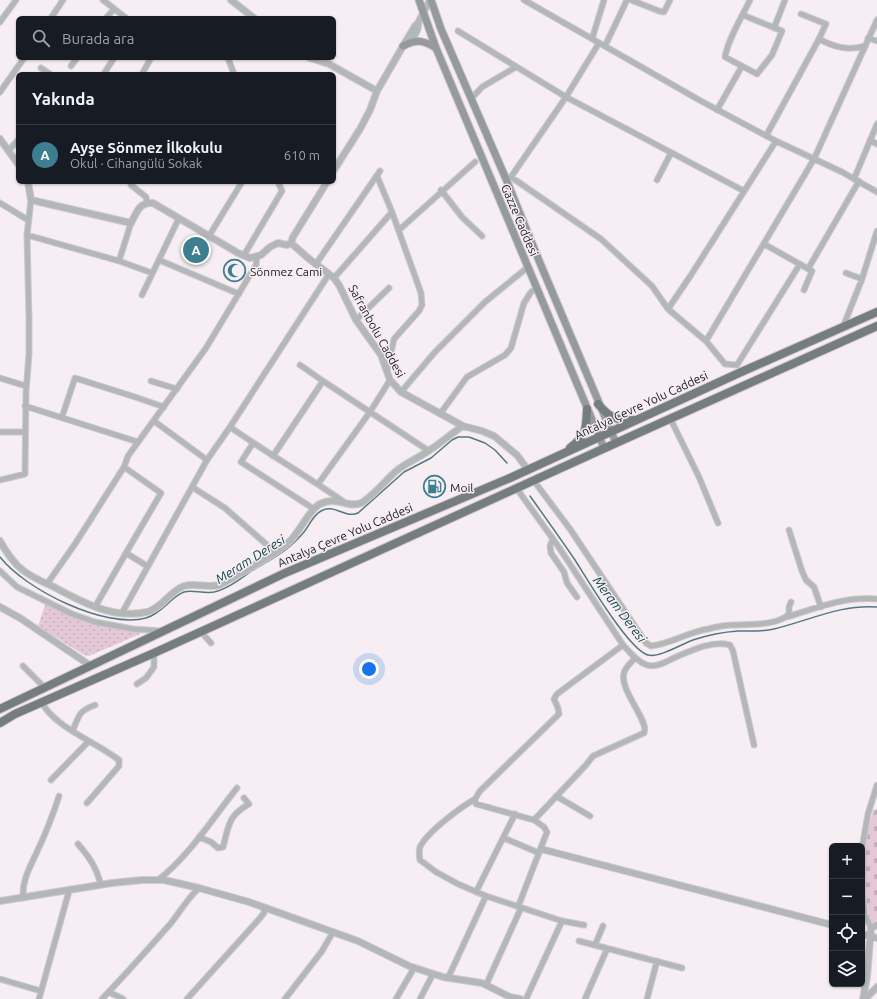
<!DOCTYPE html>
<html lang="tr">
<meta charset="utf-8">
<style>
:root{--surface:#171b24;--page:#242831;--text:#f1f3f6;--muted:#9ea1a6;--line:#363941;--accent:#3d7f90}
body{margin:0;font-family:Ubuntu,sans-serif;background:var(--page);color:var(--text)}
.controls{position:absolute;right:12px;bottom:12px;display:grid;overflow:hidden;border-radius:6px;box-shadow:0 1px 3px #0004}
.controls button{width:36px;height:36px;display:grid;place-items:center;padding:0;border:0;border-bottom:1px solid var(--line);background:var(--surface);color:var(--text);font:20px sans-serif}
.you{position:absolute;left:369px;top:669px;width:14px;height:14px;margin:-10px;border:3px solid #fff;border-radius:50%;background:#1a73e8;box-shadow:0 0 0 6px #1a73e833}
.badge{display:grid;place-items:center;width:26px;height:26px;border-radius:50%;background:var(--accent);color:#fff;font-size:13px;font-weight:700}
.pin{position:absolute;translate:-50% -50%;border:2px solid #fff;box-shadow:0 1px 4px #0006}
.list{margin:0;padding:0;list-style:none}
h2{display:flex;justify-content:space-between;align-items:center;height:52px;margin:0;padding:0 16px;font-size:17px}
h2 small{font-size:13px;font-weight:400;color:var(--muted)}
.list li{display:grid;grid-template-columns:26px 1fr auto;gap:12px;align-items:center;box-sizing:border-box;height:60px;padding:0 16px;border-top:1px solid var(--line)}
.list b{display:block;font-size:15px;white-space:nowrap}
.list p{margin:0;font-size:13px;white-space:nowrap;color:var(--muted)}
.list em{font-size:13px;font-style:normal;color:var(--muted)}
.icon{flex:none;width:22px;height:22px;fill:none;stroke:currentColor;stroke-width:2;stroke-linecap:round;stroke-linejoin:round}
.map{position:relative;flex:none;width:877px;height:999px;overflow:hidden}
.search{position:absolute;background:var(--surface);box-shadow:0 1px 3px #0004;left:16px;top:16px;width:320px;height:44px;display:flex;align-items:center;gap:10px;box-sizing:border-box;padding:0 14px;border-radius:6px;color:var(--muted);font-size:15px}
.panel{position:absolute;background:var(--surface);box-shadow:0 1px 3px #0004;left:16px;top:72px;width:320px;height:112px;border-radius:6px}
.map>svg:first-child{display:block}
.cemetery{fill:url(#cemetery-stones)}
.park{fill:url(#park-dots)}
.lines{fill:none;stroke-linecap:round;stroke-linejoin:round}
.stream{stroke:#537883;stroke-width:1.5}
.minor-casing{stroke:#d0c9cd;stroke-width:7}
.tertiary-casing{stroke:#d0c9cd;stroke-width:8}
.secondary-casing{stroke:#d0c9cd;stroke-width:9}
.trunk-casing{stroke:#d0c9cd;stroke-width:10}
.minor{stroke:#b3b7b8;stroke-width:5}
.tertiary{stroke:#b3b7b8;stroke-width:6}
.secondary{stroke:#959a9c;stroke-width:7}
.trunk{stroke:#767d7f;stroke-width:8}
.labels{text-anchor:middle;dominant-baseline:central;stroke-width:3;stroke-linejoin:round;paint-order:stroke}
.street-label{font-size:12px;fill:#232022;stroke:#f6eef2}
.poi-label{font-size:12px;fill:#232022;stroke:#f6eef2;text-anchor:start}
.water-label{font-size:13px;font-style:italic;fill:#10424d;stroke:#f6eef2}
</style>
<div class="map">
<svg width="877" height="999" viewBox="0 0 877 999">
<defs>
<pattern id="cemetery-stones" width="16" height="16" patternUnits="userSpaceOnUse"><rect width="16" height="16" fill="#e5c8d8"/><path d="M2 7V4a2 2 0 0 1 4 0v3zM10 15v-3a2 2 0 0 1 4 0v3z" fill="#c4acb9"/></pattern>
<pattern id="park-dots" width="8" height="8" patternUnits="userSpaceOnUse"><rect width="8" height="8" fill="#e5c8d8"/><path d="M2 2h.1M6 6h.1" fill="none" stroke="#c4acb9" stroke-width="1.8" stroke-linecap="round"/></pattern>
</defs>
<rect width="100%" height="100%" fill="#f6eef2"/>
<path class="cemetery" d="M877,809V921L873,923C864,915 863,854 865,840C867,830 871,820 873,810Z"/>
<path class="park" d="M46,602L111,626L139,632L140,634L89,656L84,655L38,626Z"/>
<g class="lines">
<path class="stream" d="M530,496C545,517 560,538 575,560C587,579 629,650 648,655C659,658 682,644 693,640C708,635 723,632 738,631C750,631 762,632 774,629C808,621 841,604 877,607
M0,557C26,590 105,629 146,618C163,613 170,597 184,592C192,589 203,594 214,592C228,589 241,578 253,570C264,564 274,558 284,551C292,545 298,539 304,532C309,526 313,515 321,511C334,503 345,519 358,513L404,472L431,458L452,440L458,437H469L485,443L495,450L507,463"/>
<defs>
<path id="minor" d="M103,0L126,18
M524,0L701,101L776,141L842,172L877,192
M631,0L659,11L664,12L670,0
M801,14L826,24L819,39
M743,15L782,31L772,55L757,74L725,57C728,39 742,17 750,0
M51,18L63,0
M106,18L114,9
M0,22L16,0
M774,28L785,0
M458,31L566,97L744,191
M868,38L877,41
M592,39L604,0
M605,46L627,0
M228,58L234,74
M71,66L77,58
M41,68L50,74
M105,72L114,58
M142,74L151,58
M0,92L24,58
M472,98L482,87L516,67
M717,110L742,66
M766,136L819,39C834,47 848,51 865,46
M870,140L877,144
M8,151L18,140
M377,176L392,212L421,293L422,305L419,311L394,339L387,371
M511,177L601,239L652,286L668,309L706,341L725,364L737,365
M509,178L511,177L566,97L599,43
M854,179L877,124
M657,180L671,153
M131,182V185L146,197L147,203
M441,190L462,217L482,236
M0,203L28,220
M399,230L475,162
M27,235L119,261L152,273
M209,236L242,182
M764,244L812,271L804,290
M244,255L282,191L278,182
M159,260L239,294
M119,261L131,223
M316,264L380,171
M808,269L859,181
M846,273L862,279
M334,278L392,212
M142,295L179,218
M668,309L691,275L776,141
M356,320L389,288
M843,327L862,279L877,231
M706,341L814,159L877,20
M300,365L323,381
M737,365L800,264
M0,378L26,386
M151,381L177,389
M401,392L435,352L485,302L528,267
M25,406L138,442
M440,414L467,377L505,355L511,348L524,303L531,292L537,288
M62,417L75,378L135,397L164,407
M670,418L699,477L718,523
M154,421L207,460
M230,427C267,453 307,476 344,502
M0,432H25
M253,443L241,462L314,509
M273,456L323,381L429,451
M124,467L161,493L126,553L147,566
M0,480L25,474L26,392L29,354V319L27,235L31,200
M534,481L570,529L646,643L651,646C671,644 688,632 708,629C716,627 724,625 732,625C748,624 778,626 789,614V607L791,602
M318,484L370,412L390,380
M192,487L225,508L275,552
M517,489L558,546L623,645C630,652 637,662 647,665C657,668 667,661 676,657C692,650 713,640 730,645L733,651L754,745
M789,530L802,571L806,580L814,587L821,607
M553,539L550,546L551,553L564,572L567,583L577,597
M0,571L17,587L72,614L95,622L133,629L162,631
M47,584L75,544L124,467L128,456L206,348L256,265L257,256
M95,607L126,553
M122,613L207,460L230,427L329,274
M787,617C816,608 846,596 877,599
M201,632L211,643
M23,666L45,688
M137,684L146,678L154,667V653
M42,703C56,728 96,742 119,760V766L87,803
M73,730C79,715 79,711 95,705
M51,780L89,741
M556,796L590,816
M475,799C461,807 427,832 420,847C419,851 419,855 420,860L436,872L458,884L486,896L562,921L584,925
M534,820L586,765L593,756L644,733C650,722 619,690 624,673C625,667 632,662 635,658
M199,837L211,842L218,848L223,847C229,825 228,816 249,804L244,798
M504,838L539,853
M78,844C90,858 96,867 101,885
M862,848L868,814L877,785
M158,880C190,855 212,819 237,788
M476,892L515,814
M862,894L865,915L871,928
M23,898C22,881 29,869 36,854C45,835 53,815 59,796
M518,907L547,832L544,827L534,820L476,804L475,799L480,791L559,714L558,708L554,699L557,694L623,645
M579,941L682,968
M595,945L603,926
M448,978L486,896
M0,979L41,991
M486,985L521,908
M109,992L123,999
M39,999L69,891
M102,999C126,974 149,948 172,922C181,910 188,898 199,888
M187,999L260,918L264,913V908
M285,999L322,951L333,932
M396,999L414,968
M420,999L433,974
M526,999L562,921
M585,999L607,949
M647,999L657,961"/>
<path id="tertiary" d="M231,0L254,18
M418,23L415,26L403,46C410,41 419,33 418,23L430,0
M310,58L329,64L377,91
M0,139L18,164
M334,170L360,129L370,110L377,91L403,46
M28,182L31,200L131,223C137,212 139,202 153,203L238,253L250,258L261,255L270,247L278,243L287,245L291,243
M327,182L293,237L291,243L308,258L334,278L339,285L356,320L381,355L390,380L401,392L463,426L482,431L494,436L517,455L528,470
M0,541C5,550 11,559 18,566C27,575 40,581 52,586C80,601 113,620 147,612C162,608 170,591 184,586C194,583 208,588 220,585C242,572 271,558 290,541C300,531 309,510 320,504C336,495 349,509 361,503C371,498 386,480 395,472C405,463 417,459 428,451C440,444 450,434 463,426
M0,607L20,618L91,666
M541,849L832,925
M0,901L112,883L142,880H164L199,888L249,902L358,941L409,966L443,977L482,983L510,997L520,999
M862,934L877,938
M863,999L867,977L871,928L877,925
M865,999L877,987"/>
<path id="secondary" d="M419,0L436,48L604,448
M431,0L441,29L506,179L540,263L616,443
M403,46C417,39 423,40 436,48"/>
<path id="trunk" d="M598,404C610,418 617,421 635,420
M570,448C587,435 586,429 587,409
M0,709L285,573L510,478L739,373L877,312
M0,723L15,714L154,653L616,443L877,326"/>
</defs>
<use href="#minor" class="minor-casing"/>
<use href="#tertiary" class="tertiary-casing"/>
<use href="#secondary" class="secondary-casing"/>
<use href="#trunk" class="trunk-casing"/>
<use href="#minor" class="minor"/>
<use href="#tertiary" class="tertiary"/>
<use href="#secondary" class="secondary"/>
<use href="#trunk" class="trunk"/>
</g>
<defs>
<symbol id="mosque-ring" viewBox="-11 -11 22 22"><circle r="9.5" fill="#f6eef2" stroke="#3d7f90" stroke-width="1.5"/><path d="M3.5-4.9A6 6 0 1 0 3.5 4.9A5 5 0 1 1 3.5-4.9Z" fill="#3d7f90"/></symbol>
<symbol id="fuel-ring" viewBox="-11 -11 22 22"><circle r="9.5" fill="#f6eef2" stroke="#3d7f90" stroke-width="1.5"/><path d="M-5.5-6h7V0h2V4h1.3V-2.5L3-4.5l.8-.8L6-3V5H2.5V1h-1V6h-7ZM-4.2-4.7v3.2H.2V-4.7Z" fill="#3d7f90"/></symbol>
</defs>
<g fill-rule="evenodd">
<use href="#mosque-ring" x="222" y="258" width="25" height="25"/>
<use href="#fuel-ring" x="422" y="474" width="25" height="25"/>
</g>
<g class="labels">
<g class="street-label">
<text transform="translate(520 220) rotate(67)">Gazze Caddesi</text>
<text transform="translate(377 331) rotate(61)">Safranbolu Caddesi</text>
<text transform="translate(641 405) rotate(-25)">Antalya Çevre Yolu Caddesi</text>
<text transform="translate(345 535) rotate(-23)">Antalya Çevre Yolu Caddesi</text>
</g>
<g class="poi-label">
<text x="250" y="271">Sönmez Cami</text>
<text x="450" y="487">Moil</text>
</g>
<g class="water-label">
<text transform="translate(250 559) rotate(-32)">Meram Deresi</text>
<text transform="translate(620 609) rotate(53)">Meram Deresi</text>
</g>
</g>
</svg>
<div class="controls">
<button>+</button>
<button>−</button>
<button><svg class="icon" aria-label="locate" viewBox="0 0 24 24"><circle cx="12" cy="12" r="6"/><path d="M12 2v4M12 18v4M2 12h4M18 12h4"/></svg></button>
<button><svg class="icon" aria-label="layers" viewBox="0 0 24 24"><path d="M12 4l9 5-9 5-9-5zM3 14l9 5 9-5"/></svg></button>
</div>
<div class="you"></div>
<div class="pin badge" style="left:196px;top:250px">A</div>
<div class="search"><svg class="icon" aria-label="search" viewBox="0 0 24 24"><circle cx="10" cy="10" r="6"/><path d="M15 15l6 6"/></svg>Burada ara</div>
<section class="panel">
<h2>Yakında<small></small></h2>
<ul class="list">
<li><span class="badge">A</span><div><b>Ayşe Sönmez İlkokulu</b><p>Okul · Cihangülü Sokak</p></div><em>610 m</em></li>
</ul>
</section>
</div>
